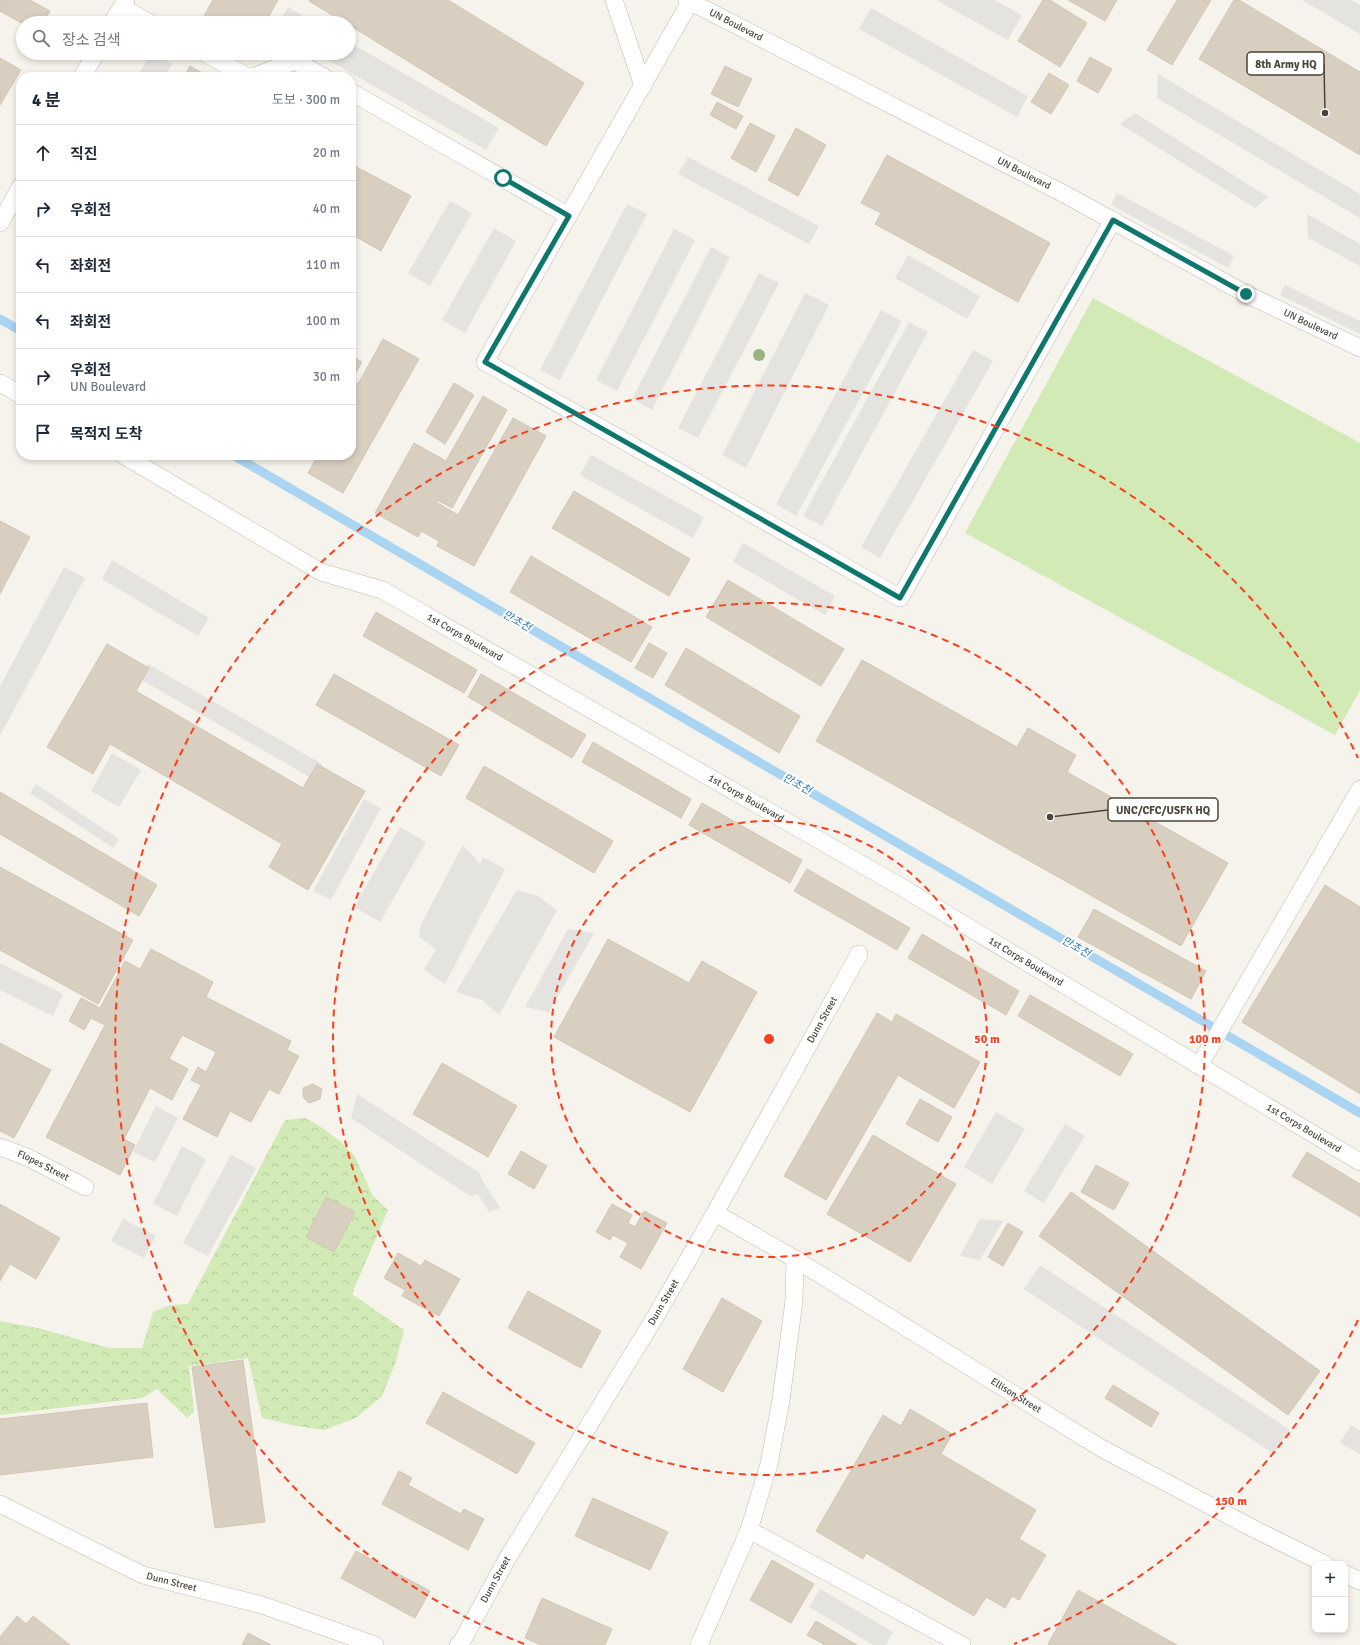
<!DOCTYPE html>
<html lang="ko">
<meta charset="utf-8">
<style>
:root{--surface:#fff;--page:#f2f2f3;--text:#1f2937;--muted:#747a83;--line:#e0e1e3}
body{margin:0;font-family:Signika,"Noto Sans KR",sans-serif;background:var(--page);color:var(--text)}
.controls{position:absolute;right:12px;bottom:12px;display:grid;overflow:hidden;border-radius:8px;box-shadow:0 2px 6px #0003}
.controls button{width:36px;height:36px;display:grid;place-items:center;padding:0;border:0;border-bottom:1px solid var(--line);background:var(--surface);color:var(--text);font:20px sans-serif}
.stop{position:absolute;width:12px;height:12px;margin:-9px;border:3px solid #0f766e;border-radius:50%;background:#fff}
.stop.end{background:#0f766e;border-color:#fff;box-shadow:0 1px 4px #0008}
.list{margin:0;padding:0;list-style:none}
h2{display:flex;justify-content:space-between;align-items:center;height:52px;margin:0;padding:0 16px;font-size:17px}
h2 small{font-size:13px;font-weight:400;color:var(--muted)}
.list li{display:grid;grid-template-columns:26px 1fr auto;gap:12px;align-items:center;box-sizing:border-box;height:56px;padding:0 16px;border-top:1px solid var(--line)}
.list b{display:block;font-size:15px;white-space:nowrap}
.list p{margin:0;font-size:13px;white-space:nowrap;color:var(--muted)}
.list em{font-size:13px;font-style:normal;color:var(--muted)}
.icon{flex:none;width:22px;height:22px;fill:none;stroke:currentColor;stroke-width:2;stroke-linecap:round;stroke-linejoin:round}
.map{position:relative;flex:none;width:1360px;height:1645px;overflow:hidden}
.search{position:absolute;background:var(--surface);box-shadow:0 2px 6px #0003;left:16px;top:16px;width:340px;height:44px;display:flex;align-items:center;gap:10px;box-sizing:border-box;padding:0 14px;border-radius:22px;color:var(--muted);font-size:15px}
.panel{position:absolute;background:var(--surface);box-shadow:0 2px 6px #0003;left:16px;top:72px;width:340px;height:388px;border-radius:16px}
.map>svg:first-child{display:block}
.forest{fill:url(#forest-crowns)}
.pitch{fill:#d2eab5}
.parking{fill:#e5e3e0}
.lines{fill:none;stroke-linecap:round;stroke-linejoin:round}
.stream{stroke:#a9d4f2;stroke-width:9}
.building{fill:#d8cfc1;stroke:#d3c7b4}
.lane-casing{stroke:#c2bbae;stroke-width:18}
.lane{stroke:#fff;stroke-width:17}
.tree{fill:#97b381}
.route{stroke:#0f766e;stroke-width:5}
.ring{fill:none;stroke:#fc3f1d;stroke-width:2;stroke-dasharray:7 5}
.labels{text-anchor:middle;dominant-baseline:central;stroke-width:4;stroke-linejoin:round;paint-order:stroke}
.street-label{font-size:10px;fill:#4b4439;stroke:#fff}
.water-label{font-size:11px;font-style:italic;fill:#2e7ab2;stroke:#fff}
.centre{fill:#fc3f1d;stroke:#fff;stroke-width:2}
.ring-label{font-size:12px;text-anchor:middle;font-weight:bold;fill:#fc3f1d;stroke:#fff;stroke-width:4;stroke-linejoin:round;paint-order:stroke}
.leader{fill:none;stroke:#4b4439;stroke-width:1.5}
.callout-dot{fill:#4b4439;stroke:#fff;stroke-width:1.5}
.callout{fill:#fff;stroke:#4b4439;stroke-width:1.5}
.callout-label{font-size:11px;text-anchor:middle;font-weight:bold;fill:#4b4439}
</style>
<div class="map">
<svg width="1360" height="1645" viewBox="0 0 1360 1645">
<defs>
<pattern id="forest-crowns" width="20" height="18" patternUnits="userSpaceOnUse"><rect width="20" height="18" fill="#d2eab5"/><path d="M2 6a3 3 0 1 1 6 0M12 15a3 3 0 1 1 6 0" fill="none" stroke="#b6ca9c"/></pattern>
</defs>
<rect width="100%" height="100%" fill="#f6f3ec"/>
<path class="forest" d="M305,1118L321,1127L340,1141L354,1155L373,1196L388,1210L352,1294L404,1330L395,1364L382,1396L356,1418L324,1430L296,1426L262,1418L248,1358L189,1366L194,1412L187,1418L157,1389L142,1398L0,1415V1321L38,1328L109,1348H142L153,1312L170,1305L188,1304L285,1120Z"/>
<path class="pitch" d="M1093,298L1360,443V690L1335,735L965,533Z"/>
<path class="parking" d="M936,0H994L1022,15L1008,40Z
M1302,0H1351L1360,5V34Z
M288,7L315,23H279Z
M871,8L1028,96L1017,117L859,29Z
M349,42L499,128L486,150L316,53H349Z
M151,53H154L172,64L164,77H137Z
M1158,74L1360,194V218L1157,98Z
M1135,113L1268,197L1255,208L1120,124Z
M688,157L819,226L809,244L678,174Z
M1117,193L1234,256L1228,268L1111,205Z
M450,201L472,213L430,286L408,273Z
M627,204L647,214L560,380L540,370Z
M1307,214L1360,244V266L1308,238Z
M494,228L516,241L465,333L442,320Z
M674,229L695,240L617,391L596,380Z
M711,247L730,257L652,410L632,399Z
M908,255L980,296L967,319L895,278Z
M759,273L779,283L698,438L678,428Z
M1285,285L1360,321V334L1280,295Z
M805,293L829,305L746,468L722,455Z
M881,310L902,321L796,516L776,504Z
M909,322L928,332L822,526L803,516Z
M973,350L993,361L880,558L861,547Z
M591,455L704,517L693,538L580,475Z
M743,543L835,596L825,615L733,562Z
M112,560L209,618L198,636L102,579Z
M64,567L85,578L0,736V686Z
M148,664L322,764L313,779L140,679Z
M112,753L141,770L119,807L91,791Z
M36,784L119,839L113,848L30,793Z
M364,799L381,808L331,900L313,891Z
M400,827L426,842L380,922L354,907Z
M463,845L480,864L483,857L505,869L445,984L424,970L436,949L419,937L421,924Z
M517,890L538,896L557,910L499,1015L482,1000L456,992Z
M568,929L594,933L549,1012L525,1007Z
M0,963L63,994L53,1016L0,990Z
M357,1094L480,1173L481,1178L500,1208L489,1212L478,1194L470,1196L351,1118Z
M156,1106L178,1118L155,1162L133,1152Z
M996,1112L1025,1129L992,1184L964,1167Z
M1065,1124L1085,1136L1044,1203L1024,1191Z
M182,1146L206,1159L177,1216L153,1204Z
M231,1155L256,1168L208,1256L183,1243Z
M123,1219L156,1236L144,1258L111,1241Z
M980,1219L1003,1221L980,1260L960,1256Z
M1040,1265L1290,1430L1274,1454L1024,1289Z
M1351,1425L1360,1430V1454L1340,1443Z
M820,1589L893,1632L886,1645H873L809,1607Z"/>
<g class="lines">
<path class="stream" d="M0,319L21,331
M233,455L1360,1113"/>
</g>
<path class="building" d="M0,0H30L50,11L44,23L23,24L0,11Z
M213,0H278L265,23H200Z
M310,0H448L584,83L546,146L349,25V23H345L309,1Z
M1043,0H1050L1087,23L1060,67L1018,41Z
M1068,0H1117L1105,21Z
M1177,0H1211L1172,65L1147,50Z
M1234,0H1239L1360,72V155L1199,59Z
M232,53H248L244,60Z
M1090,57L1112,69L1098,93L1077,81Z
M0,58L21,70L0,105Z
M190,66L209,77H184Z
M725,66L752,79L738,107L711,94Z
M1049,73L1069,85L1051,114L1031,102Z
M717,102L743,116L736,129L710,115Z
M750,123L775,136L756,172L731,158Z
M796,128L826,145L798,196L768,180Z
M887,155L1050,243L1018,302L875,224L881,213L861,203Z
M351,164L411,196L381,251L351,234Z
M21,284V296L16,292Z
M383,339L419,359L343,493L308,473L318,455H351V356L362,362L351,380L358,384Z
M454,383L474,395L445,444L426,432Z
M483,396L507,410L452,508L437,500L436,502L458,515L513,418L546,436L474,566L437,546L439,541L421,531L418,537L375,513L414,443L446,461Z
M574,491L690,559L669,596L552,528Z
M0,521L30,537L0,594Z
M531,556L652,627L631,662L510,592Z
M728,580L844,649L821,686L706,617Z
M376,612L477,670L464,693L363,636Z
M649,643L667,653L653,678L635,668Z
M107,644L149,668L136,691L303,788L317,764L365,791L308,890L269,867L282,844L110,744L93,774L47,747Z
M686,648L800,716L779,753L665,685Z
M862,660L1017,747L1028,728L1076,755L1067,772L1228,863L1181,946L816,741Z
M334,674L459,745L441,776L316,705Z
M481,674L586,735L572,758L468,697Z
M593,742L691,799L681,818L582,762Z
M484,766L613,841L594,873L466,798Z
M0,792L157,885L139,916L0,834Z
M702,803L802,860L790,883L689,825Z
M0,867L133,940L98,1004L0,950Z
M807,869L910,928L897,950L794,891Z
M1325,885L1360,907V1094L1242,1022Z
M1094,909L1206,971L1191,999L1078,937Z
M922,934L1019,991L1006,1015L908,958Z
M608,939L689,983L702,961L757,992L690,1112L554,1037Z
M151,949L213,982L206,997L291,1041L287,1050L299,1056L279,1094L269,1089L251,1122L230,1111L217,1137L183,1119L201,1085L191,1080L198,1067L206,1072L216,1052L182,1035L169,1059L188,1069L172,1100L150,1088L124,1139L135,1145L120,1175L46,1137L105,1025L91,1018L84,1030L69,1021L81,998L100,1008L125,961L140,969Z
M1030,995L1133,1054L1120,1076L1018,1016Z
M877,1013L892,1022L896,1014L980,1062L954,1108L898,1075L826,1200L784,1176Z
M0,1043L51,1070L14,1138L0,1131Z
M442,1063L517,1106L488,1157L413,1114Z
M313,1084L322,1089L320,1099L309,1103L303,1097V1088Z
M920,1099L952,1117L938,1142L906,1124Z
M873,1135L956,1184L910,1262L827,1214Z
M521,1151L547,1166L534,1189L508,1174Z
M1307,1152L1360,1184V1217L1292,1176Z
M1096,1165L1129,1183L1114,1210L1081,1192Z
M1071,1192L1320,1371L1288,1415L1039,1236Z
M326,1197L355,1212L334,1252L306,1237Z
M0,1204L60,1238L36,1279L10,1264L0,1281Z
M612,1204L632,1215L628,1223L635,1227L644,1211L667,1223L641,1269L620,1257L628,1243L613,1235L610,1240L596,1232Z
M1008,1223L1023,1232L1003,1266L988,1257Z
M398,1253L421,1266L425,1260L460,1279L439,1316L402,1296L405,1290L384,1278Z
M528,1291L601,1331L581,1368L508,1328Z
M722,1298L762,1321L723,1392L683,1369Z
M243,1360L265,1522L215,1528L192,1367Z
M1113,1385L1159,1413L1151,1427L1105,1398Z
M443,1392L535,1443L517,1474L426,1423Z
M147,1403L153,1457L0,1475V1419Z
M910,1409L952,1434L941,1454L1036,1510L1019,1539L1046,1555L1019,1600L1012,1596L1005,1608L986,1597L974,1616L866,1553L863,1559L816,1531L883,1415L901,1426Z
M399,1471L412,1478L408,1485L461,1514L464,1509L484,1519L468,1550L382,1504Z
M593,1498L668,1532L650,1570L575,1536Z
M356,1551L430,1591L415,1618L341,1578Z
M772,1560L814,1584L791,1623L750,1600Z
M1078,1590L1177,1645H1050L1048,1644Z
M542,1598L612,1629L605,1645H541L525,1638Z
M17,1616L26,1624L33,1616L70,1645H0V1637Z
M816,1621L857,1645H825L807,1635Z
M248,1633L271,1645H242Z"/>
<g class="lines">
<defs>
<g id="lane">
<path d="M614,0L643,86"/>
<path id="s1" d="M687,0L1068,196L1246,294L1360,348"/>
<path d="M690,2L485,362L900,598L1113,220"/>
<path d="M122,7L150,23"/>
<path d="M112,23L126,0"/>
<path d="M205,53L248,77"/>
<path d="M82,77L96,53"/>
<path d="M252,77L295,61L324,77"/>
<path d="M351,92L569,216"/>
<path d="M0,223L21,186"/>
<path d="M0,383L21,395"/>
<path id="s2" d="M123,455L321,572L382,590L903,888L1360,1162"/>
<path d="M1199,1066L1360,789"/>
<path id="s3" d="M0,1147L27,1157L85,1187"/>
<path id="s4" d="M715,1213L795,1259L1101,1448L1252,1528L1325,1564"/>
<path id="s5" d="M0,1504L143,1575L262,1605L375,1645"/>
<path d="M749,1530L962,1645"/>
<path d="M1345,1574L1360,1581"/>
<path id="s6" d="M458,1645L461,1643L507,1559L654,1319L715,1213L859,954"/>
<path d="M699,1645L749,1530L769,1464L781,1400L794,1301L795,1259"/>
</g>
</defs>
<use href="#lane" class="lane-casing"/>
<use href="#lane" class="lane"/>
</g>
<circle class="tree" cx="759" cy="355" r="6"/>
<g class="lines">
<path class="route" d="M503,178L569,216L485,362L900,598L1113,220L1246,294"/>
</g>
<g class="ring">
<circle cx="769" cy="1039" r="218"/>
<circle cx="769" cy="1039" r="436"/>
<path d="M1358 1320A653 653 0 0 1 1014 1644M524 1644A653 653 0 1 1 1358 758"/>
</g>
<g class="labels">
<g class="street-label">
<text stroke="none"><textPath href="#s1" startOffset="55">UN Boulevard</textPath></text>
<text stroke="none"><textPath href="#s1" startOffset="379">UN Boulevard</textPath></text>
<text stroke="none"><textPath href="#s1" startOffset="703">UN Boulevard</textPath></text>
<text stroke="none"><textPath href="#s2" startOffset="389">1st Corps Boulevard</textPath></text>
<text stroke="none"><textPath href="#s2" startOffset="713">1st Corps Boulevard</textPath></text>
<text stroke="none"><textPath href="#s2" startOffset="1037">1st Corps Boulevard</textPath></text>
<text stroke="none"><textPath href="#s6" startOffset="724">Dunn Street</textPath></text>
<text stroke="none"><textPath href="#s2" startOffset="1361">1st Corps Boulevard</textPath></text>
<text stroke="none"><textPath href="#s3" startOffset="47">Flopes Street</textPath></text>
<text stroke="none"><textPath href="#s6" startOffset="400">Dunn Street</textPath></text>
<text stroke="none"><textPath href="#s4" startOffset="352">Ellison Street</textPath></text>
<text stroke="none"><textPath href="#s6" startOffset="76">Dunn Street</textPath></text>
<text stroke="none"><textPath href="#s5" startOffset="189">Dunn Street</textPath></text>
</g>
<g class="water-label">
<text transform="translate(517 621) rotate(30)">만초천</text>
<text transform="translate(797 784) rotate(30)">만초천</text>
<text transform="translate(1076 947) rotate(30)">만초천</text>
</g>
</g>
<circle cx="769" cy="1039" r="6" class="centre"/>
<g class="ring-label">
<text x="987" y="1043">50 m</text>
<text x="1205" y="1043">100 m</text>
<text x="1231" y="1505">150 m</text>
</g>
<path class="leader" d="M1325 113L1324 64M1050 817L1108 810"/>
<g class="callout-dot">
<circle cx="1325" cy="113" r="4"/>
<circle cx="1050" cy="817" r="4"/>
</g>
<g class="callout">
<rect x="1247" y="52" width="77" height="23" rx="4"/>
<rect x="1108" y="798" width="110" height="23" rx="4"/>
</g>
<g class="callout-label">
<text x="1286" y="68">8th Army HQ</text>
<text x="1163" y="814">UNC/CFC/USFK HQ</text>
</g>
</svg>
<div class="controls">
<button>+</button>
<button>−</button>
</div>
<div class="stop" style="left:503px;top:178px"></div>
<div class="stop end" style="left:1246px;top:294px"></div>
<div class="search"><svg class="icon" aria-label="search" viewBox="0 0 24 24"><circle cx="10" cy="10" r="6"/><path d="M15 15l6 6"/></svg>장소 검색</div>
<section class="panel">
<h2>4 분<small>도보 · 300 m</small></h2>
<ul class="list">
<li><svg class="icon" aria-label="ahead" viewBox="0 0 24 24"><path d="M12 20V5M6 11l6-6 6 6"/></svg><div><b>직진</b></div><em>20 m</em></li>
<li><svg class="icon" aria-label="right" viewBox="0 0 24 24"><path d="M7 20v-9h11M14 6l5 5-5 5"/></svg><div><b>우회전</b></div><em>40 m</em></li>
<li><svg class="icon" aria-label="left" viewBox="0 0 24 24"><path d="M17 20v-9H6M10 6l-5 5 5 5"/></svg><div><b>좌회전</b></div><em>110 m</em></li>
<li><svg class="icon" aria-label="left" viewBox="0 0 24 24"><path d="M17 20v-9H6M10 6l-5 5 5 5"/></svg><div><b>좌회전</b></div><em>100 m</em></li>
<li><svg class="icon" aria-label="right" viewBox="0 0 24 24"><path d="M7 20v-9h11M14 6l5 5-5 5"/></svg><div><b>우회전</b><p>UN Boulevard</p></div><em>30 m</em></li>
<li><svg class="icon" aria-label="arrive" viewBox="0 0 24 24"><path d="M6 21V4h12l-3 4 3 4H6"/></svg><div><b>목적지 도착</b></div></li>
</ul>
</section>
</div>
